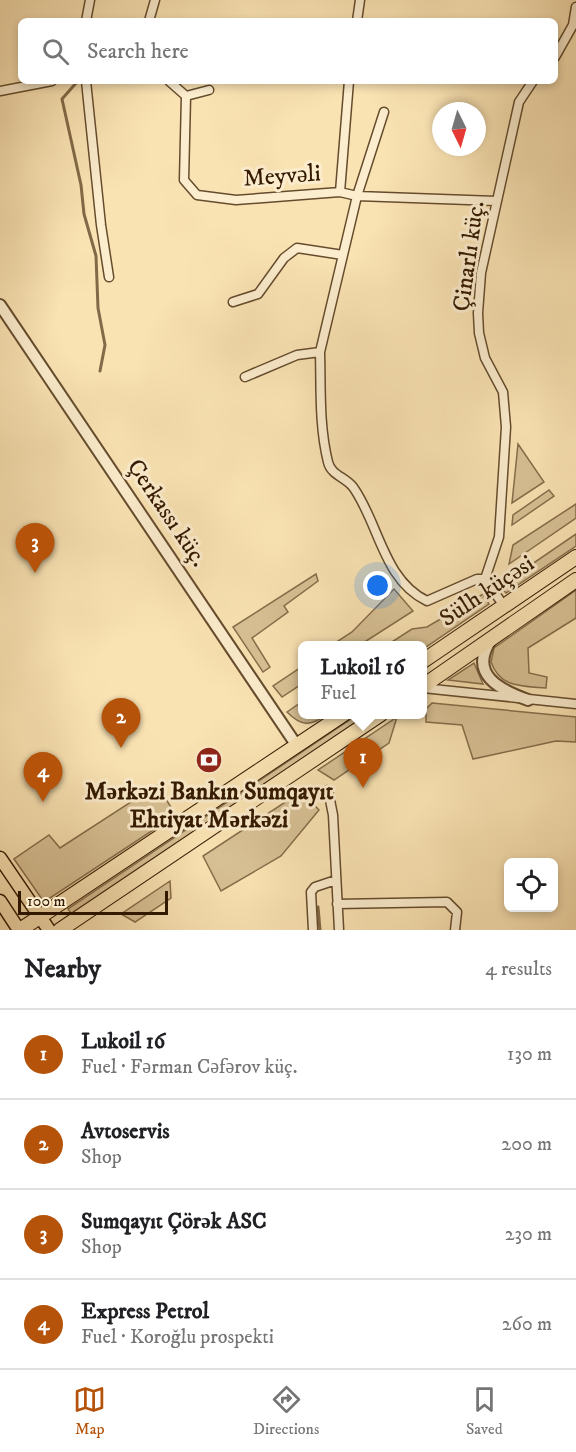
<!DOCTYPE html>
<meta charset="utf-8">
<style>
:root{--surface:#fff;--page:#f2f2f2;--text:#202124;--muted:#757577;--line:#e0e0e0;--accent:#b45309}
body{margin:0;font-family:"IM FELL DW Pica",serif;background:var(--page);color:var(--text)}
.controls{position:absolute;right:18px;bottom:18px;display:grid;overflow:hidden;border-radius:9px;box-shadow:0 3px 9px #0003}
.controls button{width:54px;height:54px;display:grid;place-items:center;padding:0;border:0;border-bottom:2px solid var(--line);background:var(--surface);color:var(--text);font:30px sans-serif}
.compass{position:absolute;left:432px;top:102px;width:54px;height:54px;border-radius:50%;background:var(--surface);box-shadow:0 3px 9px #0003;rotate:175deg}
.scale{position:absolute;left:18px;bottom:15px;width:150px;box-sizing:border-box;padding-left:6px;border:3px solid #331900;border-top:0;font-size:16px;line-height:21px;white-space:nowrap;color:#331900;-webkit-text-stroke:4px #fcedce;paint-order:stroke}
.you{position:absolute;left:378px;top:586px;width:21px;height:21px;margin:-15px;border:4px solid #fff;border-radius:50%;background:#1a73e8;box-shadow:0 0 0 9px #1a73e833}
.badge{display:grid;place-items:center;width:39px;height:39px;border-radius:50%;background:var(--accent);color:#fff;font-size:20px;font-weight:700}
.pin{position:absolute;translate:-50% -50px;filter:drop-shadow(0 2px 3px #0008)}
.pin::after{content:'';position:absolute;top:32px;width:21px;height:18px;background:inherit;clip-path:polygon(0 0,100% 0,50% 100%)}
.popup{position:absolute;left:298px;top:641px;width:129px;height:78px;box-sizing:border-box;display:grid;place-content:center;border-radius:9px;background:var(--surface);filter:drop-shadow(0 2px 4px #0005);font-size:20px;white-space:nowrap;color:var(--muted)}
.popup b{font-size:22px;color:var(--text)}
.popup::after{content:'';position:absolute;left:50%;top:100%;margin-left:-12px;border:12px solid transparent;border-top-color:var(--surface)}
.list{margin:0;padding:0;list-style:none}
h2{display:flex;justify-content:space-between;align-items:center;height:78px;margin:0;padding:0 24px;font-size:26px}
h2 small{font-size:20px;font-weight:400;color:var(--muted)}
.list li{display:grid;grid-template-columns:39px 1fr auto;gap:18px;align-items:center;box-sizing:border-box;height:90px;padding:0 24px;border-top:2px solid var(--line)}
.list b{display:block;font-size:22px;white-space:nowrap}
.list p{margin:0;font-size:20px;white-space:nowrap;color:var(--muted)}
.list em{font-size:20px;font-style:normal;color:var(--muted)}
.icon{flex:none;width:33px;height:33px;fill:none;stroke:currentColor;stroke-width:2;stroke-linecap:round;stroke-linejoin:round}
.map{position:relative;flex:none;width:576px;height:930px;overflow:hidden}
.search{position:absolute;background:var(--surface);box-shadow:0 3px 9px #0003;left:18px;right:18px;top:18px;height:66px;display:flex;align-items:center;gap:15px;box-sizing:border-box;padding:0 21px;border-radius:9px;color:var(--muted);font-size:22px}
.sheet{height:438px;background:var(--surface)}
nav{display:flex;justify-content:space-around;align-items:center;box-sizing:border-box;height:84px;border-top:2px solid var(--line);background:var(--surface);font-size:16px;color:var(--muted)}
nav a{display:grid;justify-items:center;gap:3px}
nav .on{color:var(--accent)}
.map>svg:first-child{display:block}
.green{fill:#d8c195;stroke:#866d4a;stroke-width:1.5}
.lines{fill:none;stroke-linecap:round;stroke-linejoin:round}
.stream{stroke:#826947;stroke-width:3}
.minor-casing{stroke:#654c2d;stroke-width:11}
.tertiary-casing{stroke:#654c2d;stroke-width:14}
.primary-casing{stroke:#331900;stroke-width:15}
.trunk-casing{stroke:#331900;stroke-width:16}
.minor{stroke:#fcedce;stroke-width:8}
.tertiary{stroke:#fcedce;stroke-width:10}
.primary{stroke:#fae3b3;stroke-width:12}
.trunk{stroke:#fae3b3;stroke-width:14}
.labels{text-anchor:middle;dominant-baseline:central;stroke-width:6;stroke-linejoin:round;paint-order:stroke}
.street-label{font-size:24px;fill:#331900;stroke:#fcedce}
.poi-label{font-size:24px;font-weight:bold;fill:#331900;stroke:#fcedce}
</style>
<div class="map">
<svg width="576" height="930" viewBox="0 0 576 930">
<rect width="100%" height="100%" fill="#fae3b3"/>
<filter id="stains"><feTurbulence type="fractalNoise" baseFrequency=".00333" numOctaves="4"/><feColorMatrix values="0 0 0 0 .2 0 0 0 0 .09 0 0 0 0 .02 0 0 0 .5 -.17"/></filter>
<radialGradient id="worn" r=".72"><stop offset=".6" stop-color="#630" stop-opacity="0"/><stop offset="1" stop-color="#630" stop-opacity=".3"/></radialGradient>
<path class="green" d="M518,444L544,482L512,503Z
M549,490L554,496L512,525L513,515Z
M576,504V518L509,564L513,545Z
M576,534V546L506,593L500,586Z
M316,574L318,581L284,606L288,612L252,638L270,667L263,672L233,627Z
M394,589L413,611L360,645H332L352,632Z
M576,590V618L528,648L529,673L547,677L546,688C522,686 500,688 491,662L494,648Z
M483,594L489,604L423,649V646L387,645L412,629L427,627Z
M474,663L483,684L448,680Z
M303,666V683L282,697L273,686Z
M303,701V714L327,715C310,726 302,727 287,712Z
M432,703L576,717V742L556,741L473,759L462,725L426,722V709Z
M357,715H368L72,915L68,909Z
M397,717L389,743L334,780L318,770Z
M157,785L176,815L44,902L14,859L49,835L60,848Z
M296,795H305L319,810L281,856L221,891L203,856Z
M170,881L171,898L135,922L121,914Z"/>
<g class="lines">
<path class="stream" d="M77,82L62,99L81,185L84,214L96,256L98,308L105,345L100,371
M318,907L320,930"/>
<defs>
<path id="minor" d="M86,21L90,0
M149,21L155,0
M357,21L360,0
M555,57L573,25L576,7
M86,81L101,225L109,277
M169,81L186,96L184,180L197,195L236,200L340,192L357,196L496,201
M0,91L52,81
M186,96L209,90
M340,192L349,81
M233,302L258,294L284,258L297,248L343,255L357,196L384,112
M320,352C321,388 319,426 328,462C331,475 345,477 353,487C379,523 383,580 427,601L477,579H485L504,606
M245,377L297,355L320,352L343,255
M485,579L499,537L506,427L503,392L485,358L479,333L478,313L481,273L519,102L533,81
M423,688L576,704
M328,790L333,815L339,930
M337,904L447,902L457,912L455,930
M313,930L311,892L315,887L336,880"/>
<path id="tertiary" d="M0,305L297,746
M491,640C468,674 500,690 528,700"/>
<path id="primary" d="M0,858L49,930
M0,901L19,930"/>
<path id="trunk" d="M423,661L576,557
M423,686L576,580
M20,930L344,714
M60,930L381,714"/>
</defs>
<use href="#minor" class="minor-casing"/>
<use href="#tertiary" class="tertiary-casing"/>
<use href="#primary" class="primary-casing"/>
<use href="#trunk" class="trunk-casing"/>
<use href="#minor" class="minor"/>
<use href="#tertiary" class="tertiary"/>
<use href="#primary" class="primary"/>
<use href="#trunk" class="trunk"/>
</g>
<defs>
<symbol id="bank-disc" viewBox="-11 -11 22 22"><circle r="9.5" fill="#8f2418" stroke="#fcedce"/><path d="M-6-4H6V4H-6ZM0-2.3a2.3 2.3 0 1 0 0 4.6a2.3 2.3 0 1 0 0-4.6Z" fill="#fff"/></symbol>
</defs>
<g fill-rule="evenodd">
<use href="#bank-disc" x="194" y="745" width="30" height="30"/>
</g>
<g class="labels">
<g class="street-label">
<text transform="translate(282 176) rotate(-4)">Meyvəli</text>
<text transform="translate(469 256) rotate(-82)">Çinarlı küç.</text>
<text transform="translate(167 513) rotate(56)">Çerkassı küç.</text>
<text transform="translate(487 591) rotate(-34)">Sülh küçəsi</text>
</g>
<g class="poi-label">
<text x="209" y="792">Mərkəzi Bankın Sumqayıt<tspan x="209" dy="28">Ehtiyat Mərkəzi</tspan></text>
</g>
</g>
<rect width="100%" height="100%" filter="url(#stains)"/>
<rect width="100%" height="100%" fill="url(#worn)"/>
</svg>
<div class="controls">
<button><svg class="icon" aria-label="locate" viewBox="0 0 24 24"><circle cx="12" cy="12" r="6"/><path d="M12 2v4M12 18v4M2 12h4M18 12h4"/></svg></button>
</div>
<svg class="compass" viewBox="-18 -18 36 36"><path d="M0-13l5 13h-10z" fill="#e53935"/><path d="M0 13l5-13h-10z" fill="#757577"/></svg>
<div class="scale">100 m</div>
<div class="you"></div>
<div class="pin badge" style="left:363px;top:788px">1</div>
<div class="popup"><b>Lukoil 16</b>Fuel</div>
<div class="pin badge" style="left:121px;top:748px">2</div>
<div class="pin badge" style="left:35px;top:573px">3</div>
<div class="pin badge" style="left:43px;top:802px">4</div>
<div class="search"><svg class="icon" aria-label="search" viewBox="0 0 24 24"><circle cx="10" cy="10" r="6"/><path d="M15 15l6 6"/></svg>Search here</div>
</div>
<section class="sheet">
<h2>Nearby<small>4 results</small></h2>
<ul class="list">
<li><span class="badge">1</span><div><b>Lukoil 16</b><p>Fuel · Fərman Cəfərov küç.</p></div><em>130 m</em></li>
<li><span class="badge">2</span><div><b>Avtoservis</b><p>Shop</p></div><em>200 m</em></li>
<li><span class="badge">3</span><div><b>Sumqayıt Çörək ASC</b><p>Shop</p></div><em>230 m</em></li>
<li><span class="badge">4</span><div><b>Express Petrol</b><p>Fuel · Koroğlu prospekti</p></div><em>260 m</em></li>
</ul>
</section>
<nav>
<a class="on"><svg class="icon" aria-label="map" viewBox="0 0 24 24"><path d="M3 6l6-2 6 2 6-2v14l-6 2-6-2-6 2zM9 4v14M15 6v14"/></svg>Map</a>
<a><svg class="icon" aria-label="directions" viewBox="0 0 24 24"><path d="M12 3l9 9-9 9-9-9zM9 14v-3h6M13 9l2 2-2 2"/></svg>Directions</a>
<a><svg class="icon" aria-label="saved" viewBox="0 0 24 24"><path d="M7 4h10v16l-5-4-5 4z"/></svg>Saved</a>
</nav>
